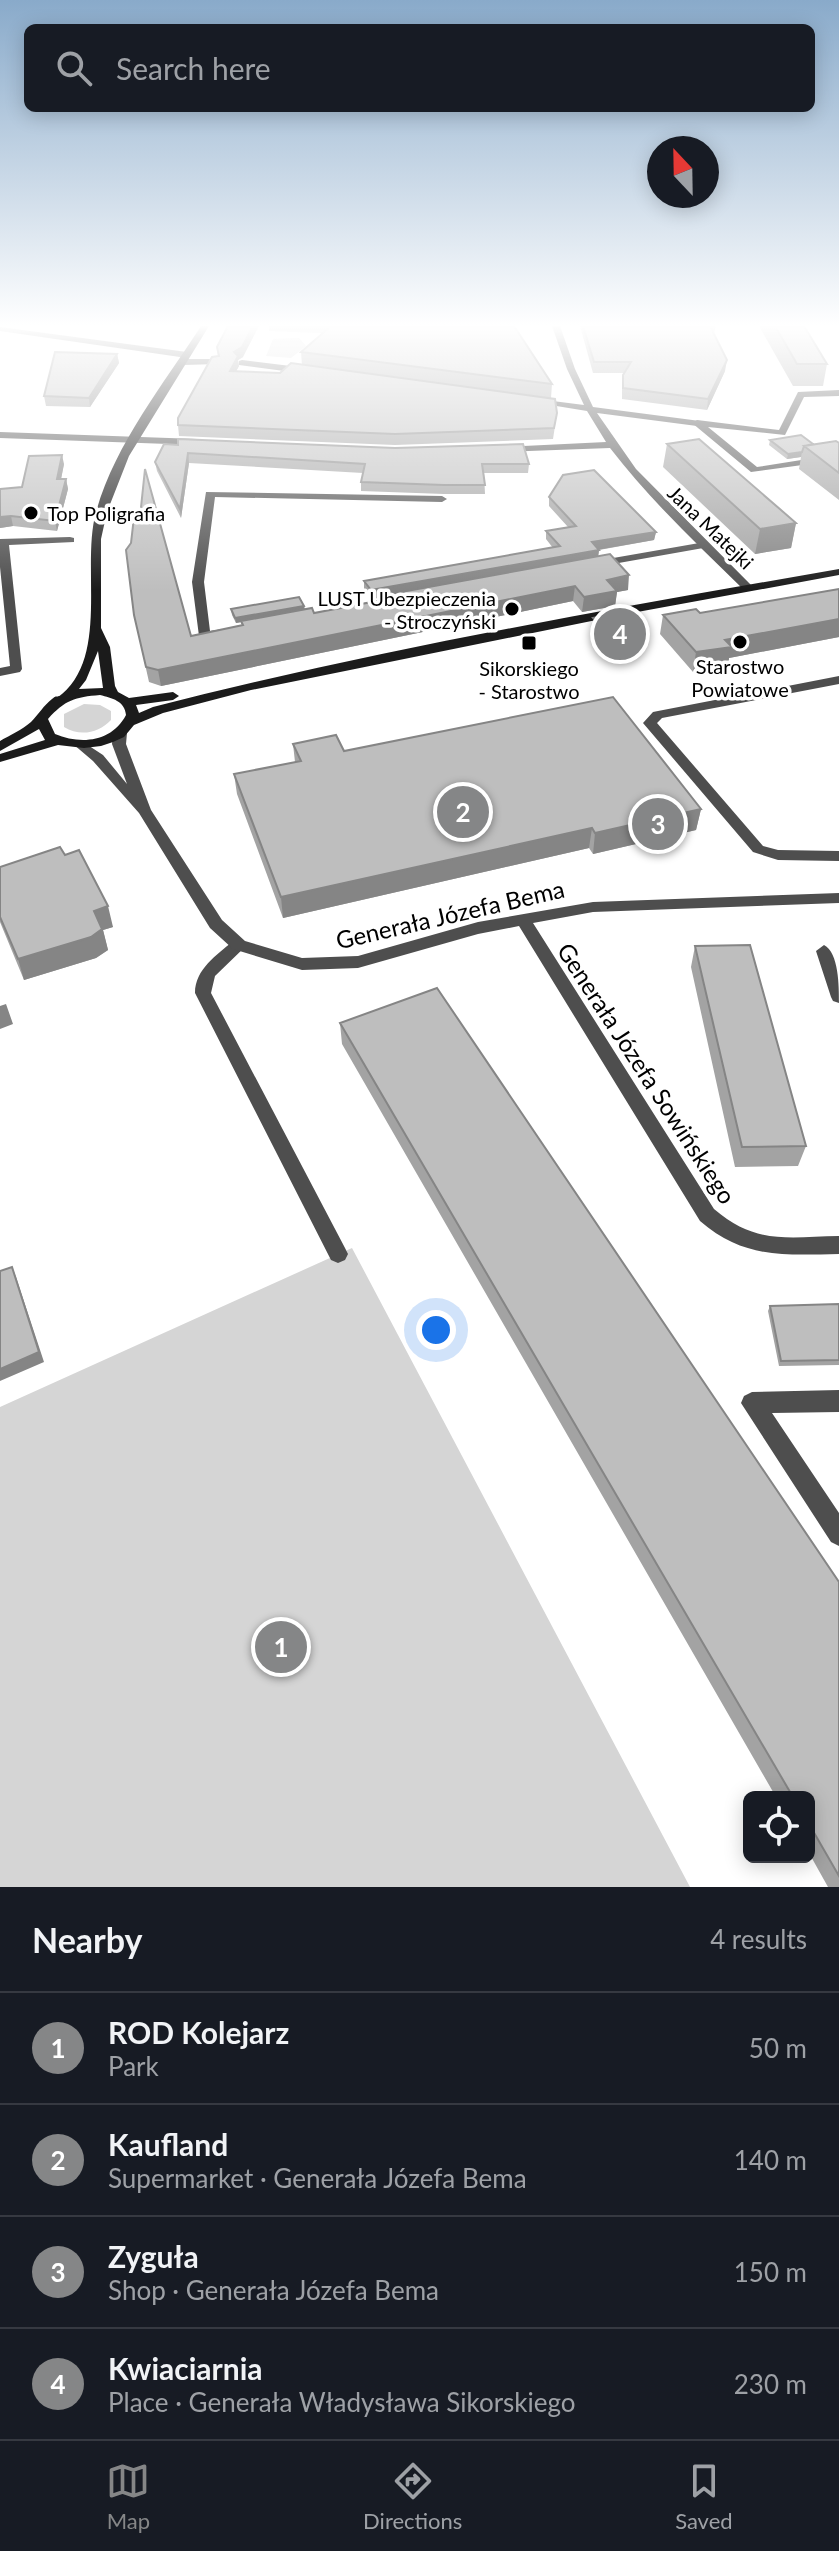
<!DOCTYPE html>
<meta charset="utf-8">
<style>
:root{--surface:#171b24;--page:#20242c;--text:#f1f3f6;--muted:#9ea1a6;--line:#363941;--accent:#858687}
body{margin:0;font-family:Lato,sans-serif;background:var(--page);color:var(--text)}
.controls{position:absolute;right:24px;bottom:24px;display:grid;overflow:hidden;border-radius:12px;box-shadow:0 4px 20px #0003}
.controls button{width:72px;height:72px;display:grid;place-items:center;padding:0;border:0;border-bottom:2px solid var(--line);background:var(--surface);color:var(--text);font:40px sans-serif}
.compass{position:absolute;left:647px;top:136px;width:72px;height:72px;border-radius:50%;background:var(--surface);box-shadow:0 4px 20px #0003;rotate:338deg}
.you{position:absolute;left:436px;top:1330px;width:28px;height:28px;margin:-20px;border:6px solid #fff;border-radius:50%;background:#1a73e8;box-shadow:0 0 0 12px #1a73e833}
.badge{display:grid;place-items:center;width:52px;height:52px;border-radius:50%;background:var(--accent);color:#fff;font-size:26px;font-weight:700}
.pin{position:absolute;translate:-50% -50%;border:4px solid #fff;box-shadow:0 2px 8px #0006}
.list{margin:0;padding:0;list-style:none}
h2{display:flex;justify-content:space-between;align-items:center;height:104px;margin:0;padding:0 32px;font-size:34px}
h2 small{font-size:26px;font-weight:400;color:var(--muted)}
.list li{display:grid;grid-template-columns:52px 1fr auto;gap:24px;align-items:center;box-sizing:border-box;height:112px;padding:0 32px;border-top:2px solid var(--line)}
.list b{display:block;font-size:30px;white-space:nowrap}
.list p{margin:0;font-size:26px;white-space:nowrap;color:var(--muted)}
.list em{font-size:26px;font-style:normal;color:var(--muted)}
.icon{flex:none;width:44px;height:44px;fill:none;stroke:currentColor;stroke-width:2;stroke-linecap:round;stroke-linejoin:round}
.map{position:relative;flex:none;width:839px;height:1887px;overflow:hidden}
.search{position:absolute;background:var(--surface);box-shadow:0 4px 20px #0003;left:24px;right:24px;top:24px;height:88px;display:flex;align-items:center;gap:20px;box-sizing:border-box;padding:0 28px;border-radius:12px;color:var(--muted);font-size:30px}
.sheet{height:552px;background:var(--surface)}
nav{display:flex;justify-content:space-around;align-items:center;box-sizing:border-box;height:112px;border-top:2px solid var(--line);background:var(--surface);font-size:22px;color:var(--muted)}
nav a{display:grid;justify-items:center;gap:4px}
nav .on{color:var(--accent)}
.map>svg:first-child{display:block}
.green{fill:#d5d5d5}
.lines{fill:none;stroke-linecap:round;stroke-linejoin:round}
.lane{fill:#4e4e4e;fill-rule:evenodd}
.street{fill:#4e4e4e;fill-rule:evenodd}
.secondary{fill:#1b1b1b;fill-rule:evenodd}
.wall{fill:#a3a3a3}
.shaded-wall{fill:#858585}
.building{fill:#bebebe;stroke:#858585;stroke-width:2}
.poi-dot{fill:#000;stroke:#fff;stroke-width:3}
.labels{text-anchor:middle;dominant-baseline:central;stroke-width:7;stroke-linejoin:round;paint-order:stroke}
.far-poi-label{font-size:20px;fill:#000;stroke:#fff}
.far-street-label{font-size:20px;fill:#000;stroke:#fff}
.street-label{font-size:24px;fill:#000;stroke:#fff}
</style>
<div class="map">
<svg width="839" height="1887" viewBox="0 0 839 1887">
<rect width="100%" height="100%" fill="#fff"/>
<path class="green" d="M299,338L306,346L291,358L266,356L273,339Z
M84,704L100,705L111,711V720C99,733 80,737 64,727V714Z
M352,1248L690,1887H0V1407Z"/>
<g class="lines">
<path class="lane" d="M839,390V396L804,397L785,435L708,427L757,467L839,454V460L751,472L692,423L697,420L779,430L798,392Z
M206,492L442,496L447,499L442,502L215,497L204,582L210,631L223,629L229,633L205,640L199,636L192,582Z
M70,537L74,538V542L9,545L22,669L20,672L0,676V668L10,666L0,567V539Z
M705,542L710,545L709,547L596,567L590,564L596,561Z
M839,676V684L662,718L657,723L763,846L778,850L839,851V861L778,860L753,852L643,723L653,712L658,711Z
M239,939L247,945L215,976L211,993L345,1248L348,1254L345,1260L338,1263L331,1260L195,993C195,969 217,955 233,941Z
M824,945C839,953 839,986 839,1003L833,1001L831,997L816,951Z
M839,1390V1412L772,1413L839,1513V1546L831,1542L741,1403L744,1396L752,1392Z"/>
<path class="street" d="M552,326H560L575,369L593,407L700,421L702,423L697,426L597,413L636,469L752,586V590H744C697,544 650,500 610,448L501,452L499,450L504,447L606,442L587,411L532,402L537,399L584,405L567,369Z
M0,327L187,352L191,355L187,358L0,331Z
M215,359L218,360V364L183,365L179,362L183,359Z
M242,360L307,368L311,371L307,374L239,365V361Z
M0,432L197,439L202,442L197,445L0,438Z
M120,729L127,733L126,744L151,810L222,920L245,941L302,958L358,956L478,922L593,902L839,893V903L593,912L533,923L714,1209C756,1245 788,1237 839,1236V1254C784,1255 744,1259 700,1221L519,926L478,934L358,968L302,970L233,949L210,928L139,813L93,761L73,744L80,740L103,755L127,784L112,744L113,733Z"/>
<path class="secondary" d="M201,326H209L129,456L107,512L101,539V628L110,647L115,686L118,692L129,698L173,692L179,696L173,700L136,705L139,713L153,707C379,649 610,609 839,569V575L621,615L251,690L163,713L134,725L124,737L113,742L101,746L84,748L58,745L0,762V754L45,740L39,729L0,751V741C10,735 22,730 31,722C38,715 44,705 52,699C58,694 56,699 62,694C109,654 81,566 96,512C115,444 163,385 201,326ZM98,651L103,688L79,689L86,680ZM100,695C112,698 125,701 126,715C112,742 81,745 55,734L48,719C65,700 75,697 100,695Z"/>
</g>
<path class="wall" d="M269,326H514L552,384L551,398L384,376L557,413L553,439L395,445L179,436L178,425L218,356L217,347L243,357L238,360L239,366L236,371L280,373L302,365L301,352L323,333L269,331Z
M580,326H716L714,334L725,371L707,410L622,399V386L624,373H593Z
M759,326H804L827,364L823,386H793Z
M117,354L119,363L90,407L46,406L44,396Z
M770,440L813,444L839,443V500L799,469L801,457L787,459L769,445Z
M164,444L529,464L528,473H484L485,494H444L361,491V482L363,473L189,463L181,518L157,471L155,462Z
M667,444L796,523L791,548L755,554L663,467Z
M64,464L61,479H66L68,489L57,531L13,526L0,528V489L22,487Z
M549,497L656,532L654,540L599,550L598,556L628,590L617,592L615,606L582,612L573,601L161,686L149,682L134,615L191,636L242,626L241,622L236,623L232,615L231,609L304,606L305,610L314,613L379,600V598L371,599L364,589V581L553,548L546,539V531L568,527L549,506Z
M839,589V637L729,658L728,666L693,672L660,634L663,615L700,613Z
M593,618L640,629L639,635L607,641L593,624Z
M293,744L344,751L701,809L696,830L593,854L589,848L283,918L237,794L234,774L295,762Z
M65,855L113,927L103,930L108,950L96,958L24,980L0,922V867Z
M695,946L806,1146L798,1166L735,1167L691,967Z
M340,1023L839,1582V1887H828L809,1853V1797H776L342,1044Z
M839,1304V1365L779,1366L768,1311L770,1306Z"/>
<path class="shaded-wall" d="M253,326H259L243,357L238,360L239,366L231,381L230,371L234,352Z
M117,354L119,363L90,407L89,398Z
M727,360L725,371L707,410L708,399Z
M802,452L801,457L787,459L788,454Z
M188,453L189,463L181,518L180,509Z
M62,455L64,464L59,489L57,479Z
M66,479L68,489L57,531L55,521Z
M11,516L13,526L0,528V517Z
M796,523L791,548L755,554L760,529Z
M656,532L654,540L591,551L592,542Z
M599,550L598,558L371,599V590Z
M629,575L628,590L617,592L615,606L582,612L584,597L607,580Z
M575,586L573,601L161,686L158,670Z
M304,606L305,611L236,623L235,618Z
M839,619V637L729,658L728,666L693,672L696,652L725,640Z
M640,629L639,635L607,641L608,635Z
M701,809L696,830L593,854L595,833Z
M592,828L589,848L283,918L281,897Z
M108,906L113,927L103,930L108,950L96,958L24,980L18,959L94,911Z
M6,1004L13,1024L0,1029V1006Z
M12,1267L16,1277L44,1362L0,1381V1369Z"/>
<path class="building" d="M228,326H253L242,347L234,352L238,356L230,371L280,373L291,363L555,399L557,413L554,428L395,434L178,425V418L212,357L219,356L217,347Z
M331,326H514L552,384L301,352Z
M583,326H710L727,360L708,399L623,388V375L631,362H594Z
M775,326H804L827,364H797Z
M55,352L117,354L89,398L44,396Z
M801,435L813,444L804,446L802,452L788,454L770,440Z
M178,439L395,448L523,444L529,464H482L485,485H444L361,482L365,464L188,453L180,509L155,462L164,444L178,445Z
M699,439L796,523L760,529L667,444Z
M836,441L839,443V473L804,446Z
M62,455L57,479H66L55,521L11,516L0,517V489L22,487L29,456Z
M145,469L191,636L243,625L241,621L312,608L314,613L382,600L379,596L610,554L629,575L607,580L617,591L584,597L575,586L158,670L146,667L134,615L126,550L131,543L134,517H140Z
M594,470L656,532L592,542L599,550L371,590L364,581L560,546L546,531L576,526L549,497L563,475Z
M839,589V619L725,640L732,647L696,652L663,615L696,609L700,613Z
M299,597L304,606L235,618L231,609Z
M625,612L640,629L608,635L593,618Z
M613,697L701,809L595,833L592,828L281,897L234,774L301,761L293,744L336,735L344,751Z
M60,847L65,855L79,850L108,906L94,911L102,929L91,937L18,959L0,917V867Z
M750,945L806,1146L742,1147L695,946Z
M437,988L839,1582V1876L809,1824V1797H793L340,1023Z
M12,1267L39,1352L0,1369V1271Z
M839,1304V1360L781,1361L770,1306Z"/>
<linearGradient id="sky" x2="0" y2="1"><stop stop-color="#89aaca"/><stop offset="0.55" stop-color="#fff"/><stop offset="1" stop-color="#fff" stop-opacity="0"/></linearGradient>
<rect width="839" height="591" fill="url(#sky)"/>
<g class="poi-dot">
<circle cx="31" cy="513" r="8"/>
<circle cx="512" cy="609" r="8"/>
<circle cx="740" cy="642" r="8"/>
<rect x="521" y="635" width="16" height="16" rx="4"/>
</g>
<g class="labels">
<g class="far-poi-label">
<text x="47" y="513" text-anchor="start">Top Poligrafia</text>
<text x="496" y="598" text-anchor="end">LUST Ubezpieczenia<tspan x="496" dy="23">- Stroczyński</tspan></text>
<text x="740" y="666">Starostwo<tspan x="740" dy="23">Powiatowe</tspan></text>
<text x="529" y="668">Sikorskiego<tspan x="529" dy="23">- Starostwo</tspan></text>
</g>
<g class="far-street-label">
<text transform="translate(711 527) rotate(44)">Jana Matejki</text>
</g>
<g class="street-label">
<text transform="translate(450 914) rotate(-13)">Generała Józefa Bema</text>
<text transform="translate(647 1073) rotate(57)">Generała Józefa Sowińskiego</text>
</g>
</g>
</svg>
<div class="controls">
<button><svg class="icon" aria-label="locate" viewBox="0 0 24 24"><circle cx="12" cy="12" r="6"/><path d="M12 2v4M12 18v4M2 12h4M18 12h4"/></svg></button>
</div>
<svg class="compass" viewBox="-18 -18 36 36"><path d="M0-13l5 13h-10z" fill="#e53935"/><path d="M0 13l5-13h-10z" fill="#9ea1a6"/></svg>
<div class="you"></div>
<div class="pin badge" style="left:281px;top:1647px">1</div>
<div class="pin badge" style="left:463px;top:812px">2</div>
<div class="pin badge" style="left:658px;top:824px">3</div>
<div class="pin badge" style="left:620px;top:634px">4</div>
<div class="search"><svg class="icon" aria-label="search" viewBox="0 0 24 24"><circle cx="10" cy="10" r="6"/><path d="M15 15l6 6"/></svg>Search here</div>
</div>
<section class="sheet">
<h2>Nearby<small>4 results</small></h2>
<ul class="list">
<li><span class="badge">1</span><div><b>ROD Kolejarz</b><p>Park</p></div><em>50 m</em></li>
<li><span class="badge">2</span><div><b>Kaufland</b><p>Supermarket · Generała Józefa Bema</p></div><em>140 m</em></li>
<li><span class="badge">3</span><div><b>Zyguła</b><p>Shop · Generała Józefa Bema</p></div><em>150 m</em></li>
<li><span class="badge">4</span><div><b>Kwiaciarnia</b><p>Place · Generała Władysława Sikorskiego</p></div><em>230 m</em></li>
</ul>
</section>
<nav>
<a class="on"><svg class="icon" aria-label="map" viewBox="0 0 24 24"><path d="M3 6l6-2 6 2 6-2v14l-6 2-6-2-6 2zM9 4v14M15 6v14"/></svg>Map</a>
<a><svg class="icon" aria-label="directions" viewBox="0 0 24 24"><path d="M12 3l9 9-9 9-9-9zM9 14v-3h6M13 9l2 2-2 2"/></svg>Directions</a>
<a><svg class="icon" aria-label="saved" viewBox="0 0 24 24"><path d="M7 4h10v16l-5-4-5 4z"/></svg>Saved</a>
</nav>
